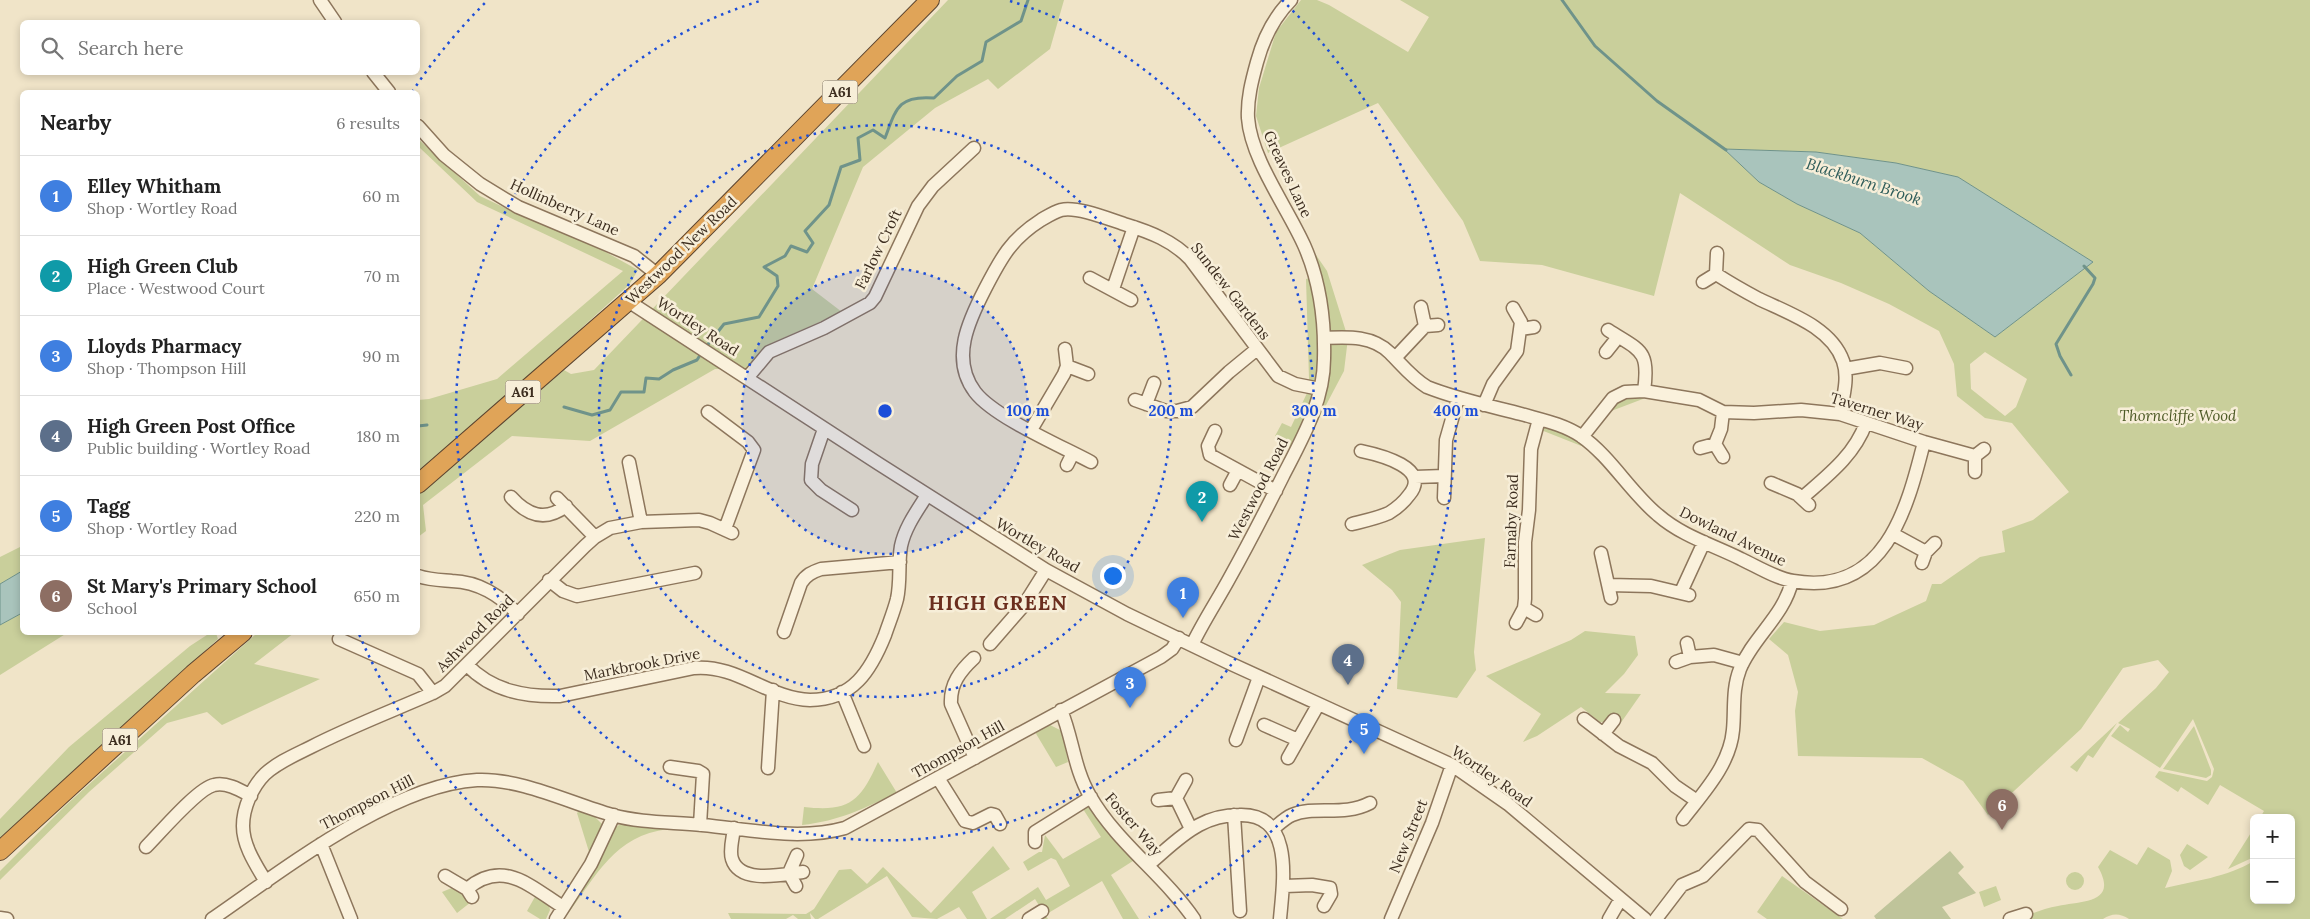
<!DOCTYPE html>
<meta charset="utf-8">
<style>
:root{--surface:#fff;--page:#f2f2f2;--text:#222;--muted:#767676;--line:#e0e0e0;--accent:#1a73e8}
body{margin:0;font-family:Lora,serif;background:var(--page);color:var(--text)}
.controls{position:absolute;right:15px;bottom:15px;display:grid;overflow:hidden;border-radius:8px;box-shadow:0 2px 8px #0003}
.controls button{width:45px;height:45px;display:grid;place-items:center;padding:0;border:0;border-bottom:1px solid var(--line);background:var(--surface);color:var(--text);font:25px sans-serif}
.you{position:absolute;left:1112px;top:575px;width:18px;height:18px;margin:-12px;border:4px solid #fff;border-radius:50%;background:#1a73e8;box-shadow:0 0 0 8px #1a73e833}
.badge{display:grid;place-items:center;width:32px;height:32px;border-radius:50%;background:var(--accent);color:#fff;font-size:16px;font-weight:700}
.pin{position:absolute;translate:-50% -41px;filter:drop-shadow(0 1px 2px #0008)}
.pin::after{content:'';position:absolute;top:26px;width:18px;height:15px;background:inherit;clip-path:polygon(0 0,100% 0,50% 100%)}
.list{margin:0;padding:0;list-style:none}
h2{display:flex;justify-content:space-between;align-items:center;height:65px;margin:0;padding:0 20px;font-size:21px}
h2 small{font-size:16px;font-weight:400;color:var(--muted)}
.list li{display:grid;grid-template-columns:32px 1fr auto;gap:15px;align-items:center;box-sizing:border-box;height:80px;padding:0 20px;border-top:1px solid var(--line)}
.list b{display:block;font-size:19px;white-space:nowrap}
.list p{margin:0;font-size:16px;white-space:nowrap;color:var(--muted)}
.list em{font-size:16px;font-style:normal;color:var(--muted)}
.icon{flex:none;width:28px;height:28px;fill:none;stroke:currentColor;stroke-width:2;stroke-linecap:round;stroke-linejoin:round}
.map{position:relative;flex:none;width:2310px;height:919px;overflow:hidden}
.search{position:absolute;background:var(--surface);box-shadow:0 2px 8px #0003;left:20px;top:20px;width:400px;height:55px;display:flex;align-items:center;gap:12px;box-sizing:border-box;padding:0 18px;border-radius:8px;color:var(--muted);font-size:19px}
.panel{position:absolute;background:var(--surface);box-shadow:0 2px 8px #0003;left:20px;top:90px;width:400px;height:545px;border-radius:8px}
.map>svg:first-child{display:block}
.green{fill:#c9cf9b;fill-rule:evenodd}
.cemetery{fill:#bfc49a}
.water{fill:#a9c4bc;stroke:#6f938a}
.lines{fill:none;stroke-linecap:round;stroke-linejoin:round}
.stream{stroke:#6f938a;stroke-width:3}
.minor-casing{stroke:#8d765c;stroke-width:15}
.highway-casing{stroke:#5b4430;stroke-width:20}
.minor{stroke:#faf1dc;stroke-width:12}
.highway{stroke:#e0a458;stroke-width:18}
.ring{fill:none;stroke:#1d4ed8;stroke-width:2.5;stroke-dasharray:2.5 5}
.labels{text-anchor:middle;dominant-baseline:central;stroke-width:5;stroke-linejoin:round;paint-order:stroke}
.shield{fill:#f7eed8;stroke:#756857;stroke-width:1}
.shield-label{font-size:14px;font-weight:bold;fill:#3d2e20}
.street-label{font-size:15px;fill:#3d2e20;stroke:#f7eed8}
.park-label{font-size:15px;font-style:italic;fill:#4d5a26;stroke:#f7eed8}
.water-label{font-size:16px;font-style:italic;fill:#2f5d5a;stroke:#f7eed8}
.district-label{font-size:20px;font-weight:bold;letter-spacing:1px;fill:#6b2e1e;stroke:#f7eed8}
.centre{fill:#1d4ed8;stroke:#f7eed8;stroke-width:2.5}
.ring-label{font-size:15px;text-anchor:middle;font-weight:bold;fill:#1d4ed8;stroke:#f7eed8;stroke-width:5;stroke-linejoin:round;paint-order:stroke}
</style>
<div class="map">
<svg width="2310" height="919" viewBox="0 0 2310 919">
<rect width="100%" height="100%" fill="#f0e4c8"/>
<path class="green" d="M948,0H1064L1050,49L998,89L988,79L935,108L863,167L812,289L842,312L772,343L746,369H715L590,441L512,436L423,505L426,531L418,537V494L564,370L571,374L594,370Z
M1301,0H1317L1329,5L1408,52L1429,17L1400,0H2310V919H2129C2120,913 2112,913 2103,919H2016C2030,915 2044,908 2058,906C2081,901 2119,904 2098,867L2110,850L2137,865L2148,847L2170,860L2172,871L2165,888C2195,881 2227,877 2254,861V900H2291V818H2260L2264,811L2220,785L2208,805L2181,787L2178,792L2155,777L2159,771L2207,781L2212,777L2214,769L2193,719L2160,768L2111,736L2120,725L2128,732L2130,729L2118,723L2156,688L2169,672L2158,660L2123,668L2081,729L1988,815L1963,781L1922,758L1798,756L1795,711L1798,692L1788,655L1769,639L1784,622L1820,631L1874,625L1926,601L1932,584H1941L1980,557L2005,552L2002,531L2033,520L2069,492L2012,423L1985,418L1957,396L1954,364L1939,331L1889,304L1841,283L1790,265L1680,193L1654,296L1542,265L1480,261L1463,221L1378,103L1268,153L1256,116L1259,88L1276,32ZM1724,149L1816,152L1896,163L1958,177L2093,262L1995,337L1929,291L1860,233L1797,204L1759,182ZM1985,352L2027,379L2016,407L2005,416L1971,389L1970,364Z
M418,139L480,196L524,217L593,245L638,270L629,285L418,476V400L429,399L497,379L623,271L477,202L420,148Z
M1310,250L1316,255L1327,271L1348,338L1344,371L1315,426L1325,396Z
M1310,278C1322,317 1322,362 1312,401C1307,418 1299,435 1292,451L1289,449L1290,444L1275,436L1282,423L1291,427L1307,393L1309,379L1306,279Z
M1626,397H1648L1606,413L1612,405Z
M1544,427L1567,433L1589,449L1541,430Z
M1485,538L1474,652L1476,670L1457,698L1397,689L1401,602L1392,590L1362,565L1400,550Z
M22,546V571L0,584V557Z
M22,613V632L67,633L0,675V625Z
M1585,631L1635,636L1638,655L1624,674L1605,693L1641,694L1620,724L1610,716L1604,722H1600L1581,707L1537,736L1523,742L1541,714L1486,676L1571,640Z
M210,633H216L218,639L0,838V819L69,747L190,646Z
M257,633H294L254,664L320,679L222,725L207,712L167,723L89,792L0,880V871L65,806Z
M2117,723L2093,758L2088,755L2077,772L2070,767Z
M1050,725L1062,731L1068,762L1056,767L1035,732Z
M2194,726L2211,770V775L2206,778L2163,769Z
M878,762L897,793C864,808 840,821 802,825L804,807C849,812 860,802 878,762Z
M1090,806L1136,859L1111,875L1139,919H1123L1102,881L1045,915L1048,919H1039L1045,915L1035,899L1005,919H990L1038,887L1046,900L1070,886L1056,860L1051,858L1028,871L1023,862L1039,852H1042L1045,835L1063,859L1101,837L1083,809Z
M579,811L594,816L602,824L590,855L577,813Z
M622,823L668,829C614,836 597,875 567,915L570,907L600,861L616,827Z
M2254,828V857L2228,869Z
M2187,844L2208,857L2190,870L2184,866L2180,855Z
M993,846L1010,869L972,892L987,919H967L959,907L937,919L912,917L887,876L818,919H815L810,913L811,919H798L793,915L786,919H731L728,913L806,914L814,909L839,870L851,869L867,884L883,867L931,913Z
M2066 881a9 9 0 1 1 18 0a9 9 0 1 1-18 0Z
M1782,876L1843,919H1767L1757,912Z
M1996,886L2001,900L1984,907L1979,892Z
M454,887L460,890L466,900L471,902L457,913L442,892Z
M536,895L549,905L550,910L546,919H540L527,911Z"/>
<path class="cemetery" d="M1950,851L1964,867L1958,873L1976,893L1942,907L1951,919H1876L1874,916Z"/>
<path class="water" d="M1724,149L1816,152L1896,163L1958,177L2093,262L1995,337L1929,291L1860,233L1797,204L1759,182Z
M22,571V613L0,625V584Z"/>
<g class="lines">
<path class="stream" d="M1562,0L1595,46L1657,101L1726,150
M706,347L724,324L759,317L778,286L777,276L764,267L785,256L791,246L807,252L813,243L805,231L829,205L841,167L860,160L858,138L873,130L885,138C896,109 898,95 934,98L957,76L982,61L986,42L1021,21L1028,0
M2071,375L2060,356L2056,344L2093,284L2095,278L2084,266
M564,407L592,415L610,410L621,392H644L646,378L659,379L673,370L697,360L702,352
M418,426L427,425"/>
<defs>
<path id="minor" d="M320,0L335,22
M373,72L389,92
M418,126L444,155L480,184L518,207L634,256L658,275
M1717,253L1716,274C1730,283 1744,291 1759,299C1788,313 1831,327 1843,361C1849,378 1843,397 1840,414
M1090,278L1131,300
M1703,282L1716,274
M1113,289L1134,227
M628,301L879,464L1046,570L1127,614L1227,662L1452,765L1508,804L1645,919
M1421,307L1425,326
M1521,329L1534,327
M1608,330C1640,351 1650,349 1644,391
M1324,338C1347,337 1372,335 1390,353C1402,365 1412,378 1427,387C1457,399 1490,406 1521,414C1542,420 1563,424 1581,436C1611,457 1630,492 1658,515C1682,536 1713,545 1741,559C1758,567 1775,578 1793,581C1884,597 1907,510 1924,442
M1606,352L1618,337
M1395,358L1425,326L1438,325
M1067,366L1088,374
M1845,369L1880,363L1906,368
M748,377L769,352L824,328L870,303L875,297L918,206L933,186L974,148
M1135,400L1166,411H1177L1192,407L1229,372L1257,349
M1146,404L1154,383
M1484,405L1493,384L1517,351L1521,322L1513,308
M708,412L748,442L754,450L725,529
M824,429L812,464L811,480L821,490L852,510
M1031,430L1064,374L1067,366L1065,349
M1215,431L1208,446L1210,455L1276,491
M1582,437L1613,398L1625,392L1644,391L1699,400L1723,412L1754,413L1801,410L1840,414L1924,442L1975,456
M1715,444L1721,429L1723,412
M1700,448L1715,444L1723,457
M629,462L641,522
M1091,462C1061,446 994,417 975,392C950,359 969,320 985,289C1001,258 1011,239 1041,220C1048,216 1054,212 1061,210C1078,206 1111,220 1127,225C1150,232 1173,241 1190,259L1278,376L1295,384L1320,389
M1067,465L1073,453
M1975,472V456L1984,449
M1415,477L1444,476
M1771,483L1797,494L1809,505
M1230,485L1237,472
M511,497C527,515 545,522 566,506
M557,498L595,537
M1444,498L1446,440L1458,398
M1802,498C1827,476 1854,456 1866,423
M1352,524C1364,521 1378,518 1389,513C1397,508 1404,502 1409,495C1432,468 1380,455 1361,451
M1893,534L1926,552
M1601,553L1611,598
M1922,563L1926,552L1935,543
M418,576C430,580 440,580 452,581C479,582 499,595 518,614
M549,580L563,591L577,596L695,573
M1609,585L1651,586L1689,595
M1681,592L1704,542
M1524,608L1536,615
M1516,623L1524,608L1525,599V542L1529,510L1531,449L1539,419
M784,632L801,583C806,575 812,572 821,569L900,562
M339,639L418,674L433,693
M990,644L1024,605L1046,570
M1192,645C1203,622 1217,601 1229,579C1248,545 1266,510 1283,476C1302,439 1324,401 1324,359C1325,320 1320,281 1304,245C1287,207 1251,159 1248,118C1247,99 1252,80 1257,62C1263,40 1274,17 1291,0
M1690,657L1714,655L1743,663
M974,658C960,671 950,684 951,704L975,758
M1676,662L1690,657L1687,643
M467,665C492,691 525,697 560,696L694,668C737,664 769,699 810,700C853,700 871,670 885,635C889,623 894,611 897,599C901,581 898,563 901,546C905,527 917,511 927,495
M842,692L864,746
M1061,710C1073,739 1074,769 1090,796C1117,843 1164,875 1194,919
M1584,719L1619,746L1652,763L1675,786L1697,801
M1264,725L1298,740
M1603,734L1614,720
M1236,740L1259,677
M1288,758L1318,705
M670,767L698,771L703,774L700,825
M768,768L773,690
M938,778L965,821L973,823L991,814L995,815L1000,824
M1176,798L1186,780
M1158,800L1176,798L1191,829
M1234,815L1240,911
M1683,819C1703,793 1730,765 1733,730C1735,710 1732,689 1740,669C1753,637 1784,616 1792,581
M734,828C733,838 729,850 732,859C740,885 784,874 803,872
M1273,829C1279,824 1285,818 1292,815C1315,805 1343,817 1370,803
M1035,842V832L1091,797
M321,844L351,919
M146,847C160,833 198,788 214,785C227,782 240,790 251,796
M1148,865C1165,851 1180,835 1199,825C1212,818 1225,815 1239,815C1295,813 1283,883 1280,919
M445,876L467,889L472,897
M266,882C256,865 243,846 243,826C243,808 252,787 265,774C278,762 295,755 311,747C350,727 392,711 433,693L445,686L585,546L595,537L610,528L641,522L699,520L710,523L732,533
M796,886L789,873L797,855
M1285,886L1312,885L1330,888L1331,894L1324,906
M467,889C503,858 531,887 563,907
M0,918L7,919
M212,919C282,871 391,785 477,780C520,778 570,803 612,815C641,823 672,822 702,825C748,829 799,841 845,828L1161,657L1172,649L1179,638
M556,919L591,864L614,815
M1029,919L1042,911
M1391,919L1432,823L1452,765
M1609,919L1620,900
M1656,919L1682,885L1703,876L1749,829L1758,830L1805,882L1841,909
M2010,919L2026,914"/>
<path id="highway" d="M418,484L658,275L930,0
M0,851L193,674L243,632"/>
</defs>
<use href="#minor" class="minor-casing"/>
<use href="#highway" class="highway-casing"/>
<use href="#minor" class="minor"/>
<use href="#highway" class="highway"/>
</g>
<circle cx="885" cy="411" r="143" fill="#1d4ed8" fill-opacity=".12"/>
<g class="ring">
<circle cx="885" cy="411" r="143"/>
<circle cx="885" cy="411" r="286"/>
<path d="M1010 1A429 429 0 1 1 760 1"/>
<path d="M621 917A571 571 0 0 1 359 634M412 92A571 571 0 0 1 488 0M1282 0A571 571 0 0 1 1149 917"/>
</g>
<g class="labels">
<g class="shield">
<rect x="822.5" y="80.5" width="35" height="23" rx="4"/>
<rect x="505.5" y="380.5" width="35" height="23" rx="4"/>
<rect x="102.5" y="728.5" width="35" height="23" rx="4"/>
</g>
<g class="shield-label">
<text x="840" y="92">A61</text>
<text x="523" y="392">A61</text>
<text x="120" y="740">A61</text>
</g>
<g class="street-label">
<text transform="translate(1288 174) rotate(65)">Greaves Lane</text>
<text transform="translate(565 207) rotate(24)">Hollinberry Lane</text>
<text transform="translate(878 249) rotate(-64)">Farlow Croft</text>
<text transform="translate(681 250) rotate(-44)">Westwood New Road</text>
<text transform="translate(1231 291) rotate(52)">Sundew Gardens</text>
<text transform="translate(698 326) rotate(33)">Wortley Road</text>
<text transform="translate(1877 411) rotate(17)">Taverner Way</text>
<text transform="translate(1258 489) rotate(-63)">Westwood Road</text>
<text transform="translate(1511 521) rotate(-88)">Farnaby Road</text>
<text transform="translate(1733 536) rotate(26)">Dowland Avenue</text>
<text transform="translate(1038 545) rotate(30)">Wortley Road</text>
<text transform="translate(475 633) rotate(-45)">Ashwood Road</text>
<text transform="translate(642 664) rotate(-11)">Markbrook Drive</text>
<text transform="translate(958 749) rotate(-29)">Thompson Hill</text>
<text transform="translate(1492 776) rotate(35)">Wortley Road</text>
<text transform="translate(367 802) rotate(-27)">Thompson Hill</text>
<text transform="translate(1134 824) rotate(49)">Foster Way</text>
<text transform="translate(1408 836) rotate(-68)">New Street</text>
</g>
<g class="park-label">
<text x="2178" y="415">Thorncliffe Wood</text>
</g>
<g class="water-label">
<text transform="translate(1864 181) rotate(18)">Blackburn Brook</text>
</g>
<g class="district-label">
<text x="998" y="602">HIGH GREEN</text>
</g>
</g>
<circle cx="885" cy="411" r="8" class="centre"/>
<g class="ring-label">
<text x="1028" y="416">100 m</text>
<text x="1171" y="416">200 m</text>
<text x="1314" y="416">300 m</text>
<text x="1456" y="416">400 m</text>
</g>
</svg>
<div class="controls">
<button>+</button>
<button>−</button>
</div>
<div class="you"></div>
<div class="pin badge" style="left:1183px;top:618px;background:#3f7fe0">1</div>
<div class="pin badge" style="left:1202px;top:522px;background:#0f9aa8">2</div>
<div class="pin badge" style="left:1130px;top:708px;background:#3f7fe0">3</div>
<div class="pin badge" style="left:1348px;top:685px;background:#5c6f8a">4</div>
<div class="pin badge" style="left:1364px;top:754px;background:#3f7fe0">5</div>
<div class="pin badge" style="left:2002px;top:830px;background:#8d6e63">6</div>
<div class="search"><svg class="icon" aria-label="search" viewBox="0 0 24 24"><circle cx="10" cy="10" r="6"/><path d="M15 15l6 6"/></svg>Search here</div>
<section class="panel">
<h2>Nearby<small>6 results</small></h2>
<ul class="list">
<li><span class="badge" style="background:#3f7fe0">1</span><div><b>Elley Whitham</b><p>Shop · Wortley Road</p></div><em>60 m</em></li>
<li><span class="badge" style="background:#0f9aa8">2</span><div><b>High Green Club</b><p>Place · Westwood Court</p></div><em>70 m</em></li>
<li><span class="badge" style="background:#3f7fe0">3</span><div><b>Lloyds Pharmacy</b><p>Shop · Thompson Hill</p></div><em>90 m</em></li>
<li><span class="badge" style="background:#5c6f8a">4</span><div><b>High Green Post Office</b><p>Public building · Wortley Road</p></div><em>180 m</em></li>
<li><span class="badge" style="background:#3f7fe0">5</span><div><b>Tagg</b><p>Shop · Wortley Road</p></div><em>220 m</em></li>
<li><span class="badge" style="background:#8d6e63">6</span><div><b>St Mary's Primary School</b><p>School</p></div><em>650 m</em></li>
</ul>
</section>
</div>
